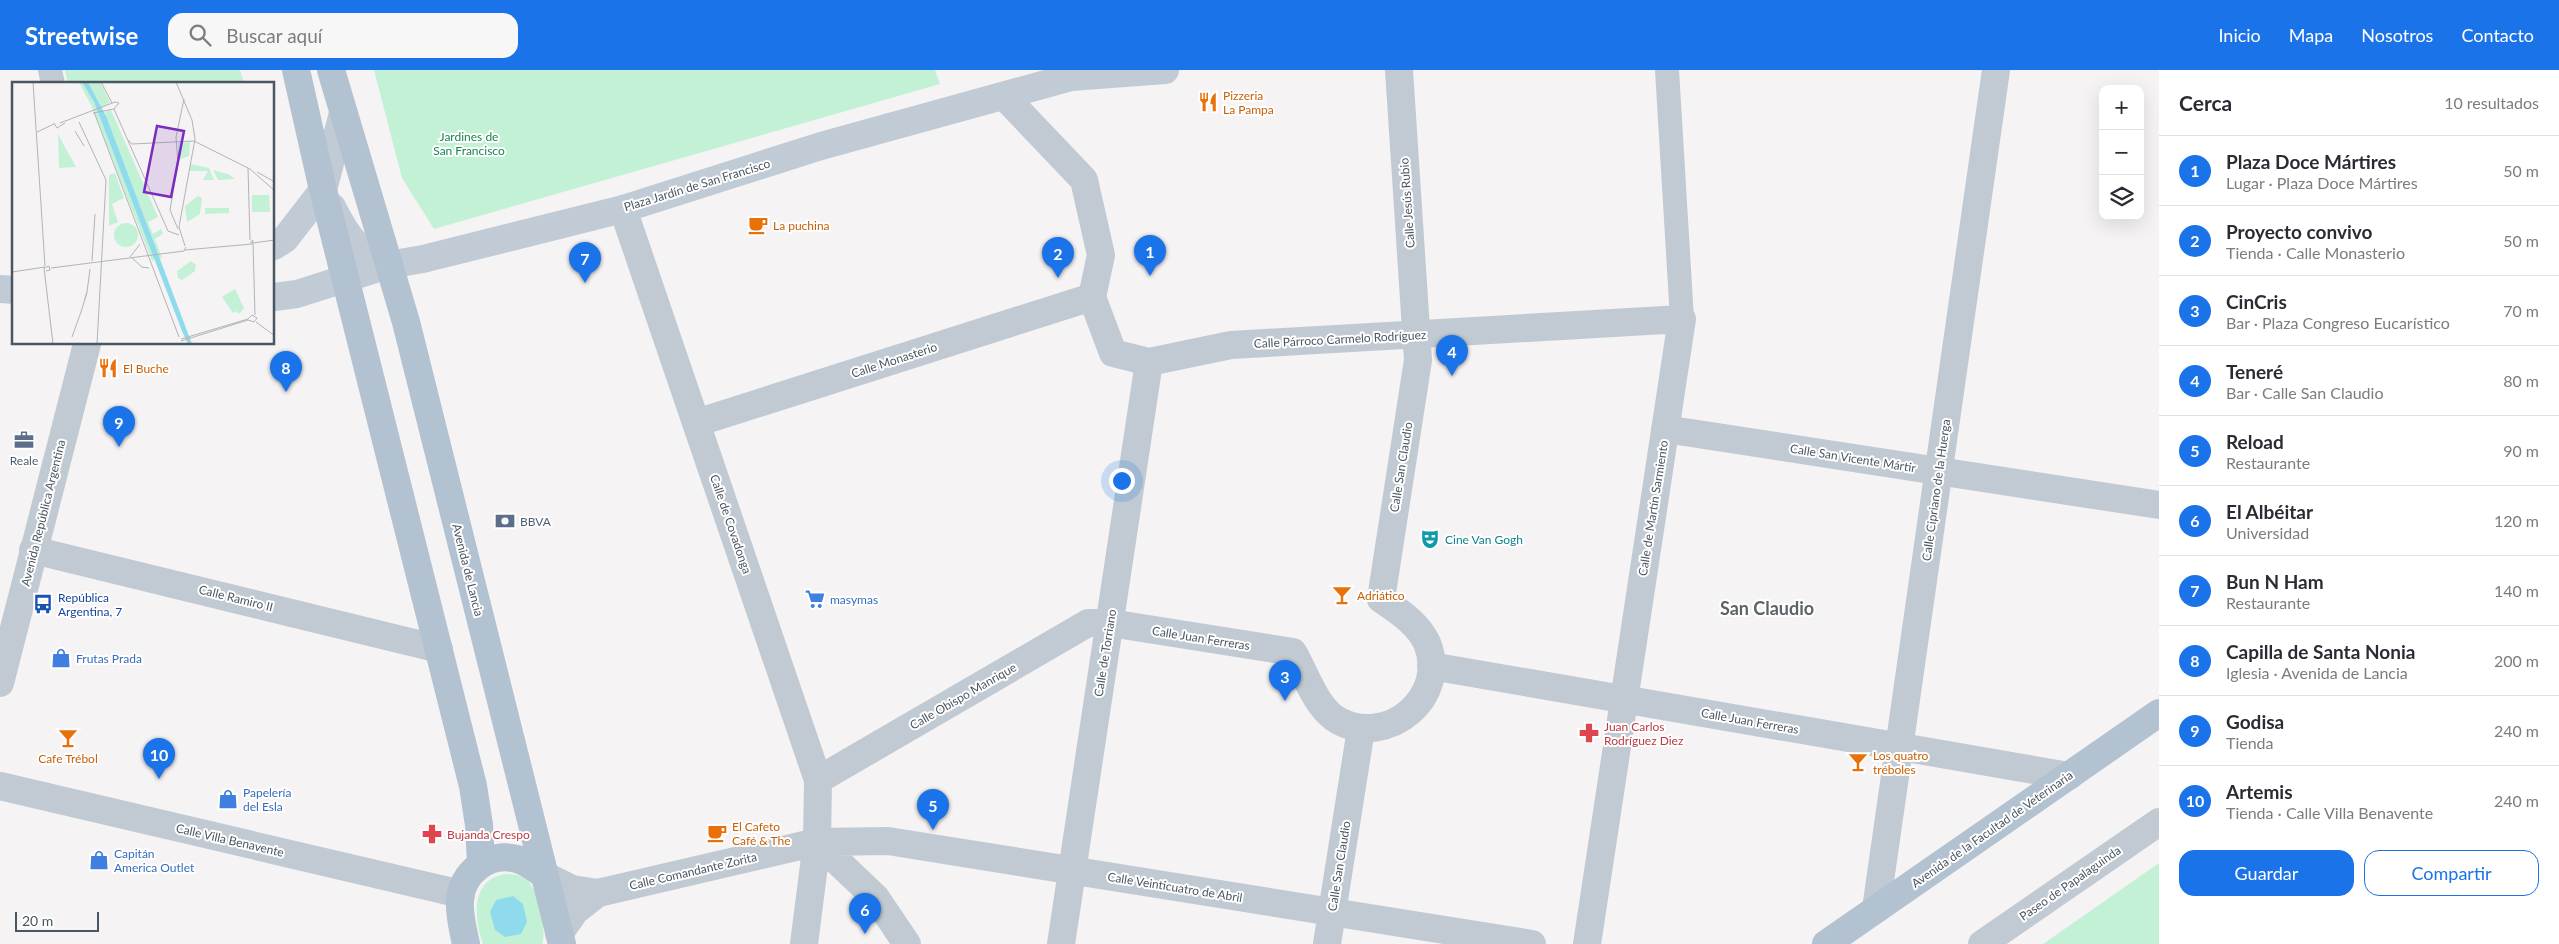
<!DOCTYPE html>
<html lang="es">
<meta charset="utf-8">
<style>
:root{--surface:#fff;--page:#f7f7f7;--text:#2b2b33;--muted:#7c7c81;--line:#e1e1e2;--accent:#1a73e8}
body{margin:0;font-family:Lato,sans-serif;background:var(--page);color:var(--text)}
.controls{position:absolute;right:15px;top:15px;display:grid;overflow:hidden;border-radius:10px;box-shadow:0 5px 20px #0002}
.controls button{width:45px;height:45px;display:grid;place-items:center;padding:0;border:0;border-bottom:1px solid var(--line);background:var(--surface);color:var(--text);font:25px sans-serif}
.scale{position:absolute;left:15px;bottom:12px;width:84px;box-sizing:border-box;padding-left:5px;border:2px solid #4a5661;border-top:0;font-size:14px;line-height:18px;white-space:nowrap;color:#4a5661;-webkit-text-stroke:4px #fff;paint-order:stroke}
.you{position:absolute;left:1121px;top:410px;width:18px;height:18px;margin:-12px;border:4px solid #fff;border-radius:50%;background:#1a73e8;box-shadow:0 0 0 8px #1a73e833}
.badge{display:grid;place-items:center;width:32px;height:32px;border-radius:50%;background:var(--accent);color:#fff;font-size:16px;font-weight:700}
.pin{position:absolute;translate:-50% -41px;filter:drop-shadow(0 1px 2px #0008)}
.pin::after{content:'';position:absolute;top:26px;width:18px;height:15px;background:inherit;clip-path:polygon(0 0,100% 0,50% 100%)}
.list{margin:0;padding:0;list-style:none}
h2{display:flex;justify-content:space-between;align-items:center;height:65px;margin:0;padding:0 20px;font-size:21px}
h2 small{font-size:16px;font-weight:400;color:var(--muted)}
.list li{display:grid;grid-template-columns:32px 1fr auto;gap:15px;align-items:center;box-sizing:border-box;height:70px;padding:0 20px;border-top:1px solid var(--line)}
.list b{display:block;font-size:19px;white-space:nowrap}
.list p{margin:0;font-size:16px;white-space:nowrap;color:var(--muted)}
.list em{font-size:16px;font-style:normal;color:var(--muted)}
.actions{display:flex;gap:10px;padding:15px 20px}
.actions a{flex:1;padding:11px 0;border:1px solid var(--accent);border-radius:15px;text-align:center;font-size:18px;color:var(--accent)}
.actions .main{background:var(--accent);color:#fff}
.icon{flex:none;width:28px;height:28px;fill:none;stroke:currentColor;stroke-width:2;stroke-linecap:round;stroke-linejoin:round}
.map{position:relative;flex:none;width:2159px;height:874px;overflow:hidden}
header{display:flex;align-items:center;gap:30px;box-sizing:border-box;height:70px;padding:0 25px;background:var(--accent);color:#fff}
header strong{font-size:24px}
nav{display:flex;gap:28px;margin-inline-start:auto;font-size:18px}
.search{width:350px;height:45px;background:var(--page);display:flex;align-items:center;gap:12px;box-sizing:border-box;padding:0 18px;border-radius:15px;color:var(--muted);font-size:19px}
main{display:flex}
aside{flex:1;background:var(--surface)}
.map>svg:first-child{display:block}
.green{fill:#c3f1d5}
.water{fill:#90daee}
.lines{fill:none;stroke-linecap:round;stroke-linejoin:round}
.pedestrian{stroke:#c1cad2;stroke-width:24}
.minor{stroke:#c1cad2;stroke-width:28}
.tertiary{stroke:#c1cad2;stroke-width:28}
.secondary{stroke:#c1cbd6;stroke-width:28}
.primary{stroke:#b3c2d1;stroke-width:28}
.labels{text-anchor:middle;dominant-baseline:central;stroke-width:4;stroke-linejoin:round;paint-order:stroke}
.food-label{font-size:12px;fill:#c56008;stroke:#fff;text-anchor:start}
.park-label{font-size:12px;fill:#17864f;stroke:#fff}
.street-label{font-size:12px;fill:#4a5661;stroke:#fff}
.service-label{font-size:12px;fill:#4e5e75;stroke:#fff}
.culture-label{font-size:12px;fill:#0d838f;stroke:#fff;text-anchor:start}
.transit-label{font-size:12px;fill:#164399;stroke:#fff;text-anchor:start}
.shop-label{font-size:12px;fill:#366cbe;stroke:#fff;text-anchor:start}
.health-label{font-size:12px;fill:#be3a42;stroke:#fff;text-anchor:start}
.district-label{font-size:18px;font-weight:bold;fill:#5f6368;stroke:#fff}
.inset-road{fill:none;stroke:#b1b4b9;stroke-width:1}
.view{fill:#7b2cbf;fill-opacity:0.15;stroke:#7b2cbf;stroke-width:2.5}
.inset-edge{fill:none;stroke:#4a5661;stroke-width:2.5}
</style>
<header>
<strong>Streetwise</strong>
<div class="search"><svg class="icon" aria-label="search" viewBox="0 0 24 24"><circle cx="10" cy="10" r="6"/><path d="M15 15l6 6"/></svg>Buscar aquí</div>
<nav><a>Inicio</a><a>Mapa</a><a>Nosotros</a><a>Contacto</a></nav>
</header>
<main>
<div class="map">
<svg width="2159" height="874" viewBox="0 0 2159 874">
<rect width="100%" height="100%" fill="#f5f3f3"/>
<path class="green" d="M65,0H240L244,14H68Z
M374,0H935L940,14L434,159L402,108Z
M2159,793V874H2043Z
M505,804C513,804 520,805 527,810C538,819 547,861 542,874H483C474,848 470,810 505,804Z"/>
<path class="water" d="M513,826L523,834L527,852L521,864L505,867L495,860L490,842L496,830Z"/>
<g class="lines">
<path class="pedestrian" d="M50,0L53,14
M1667,0L1682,249"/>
<path class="minor" d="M1004,26L1084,110L1101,185L1092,227L1113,283L1149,292L1231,275L1682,249L1587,874
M623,139L818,710L817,772L804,874
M696,353L1092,227
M1665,359L2159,435
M33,480L439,579
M1431,596L2069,706
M818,710L1088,553H1110L1293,582C1306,604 1316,639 1339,651C1388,677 1449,627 1427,573C1418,553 1398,541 1381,529L1418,290L1399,0
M0,716L461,824
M817,772L876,828L907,874
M544,805L572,819L598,823L817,772L888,771L1532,874
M1876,839L1996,0
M559,864L575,841L598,823
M1061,874L1149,292
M1327,874L1361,659
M1982,874L2159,752"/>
<path class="tertiary" d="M0,613L87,274"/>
<path class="secondary" d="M332,137C350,172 354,176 388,195
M274,176L285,169L323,120L343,43
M0,219L14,220
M274,227L297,224L388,195L423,189L623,139L821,76L1071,7L1165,0"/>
<path class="primary" d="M296,0L323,120L473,716L479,755L481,794
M331,0L406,252L562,874
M466,874C463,860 459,845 460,831C461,803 489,781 517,789C528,792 536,799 544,805
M1826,874L2159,643"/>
</g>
<defs>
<symbol id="restaurant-bare" viewBox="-9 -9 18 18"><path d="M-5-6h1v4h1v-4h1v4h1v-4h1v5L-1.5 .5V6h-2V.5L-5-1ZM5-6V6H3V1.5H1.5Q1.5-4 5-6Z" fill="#e8710a" stroke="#fff" stroke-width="2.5" paint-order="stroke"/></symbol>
<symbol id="cafe-bare" viewBox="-9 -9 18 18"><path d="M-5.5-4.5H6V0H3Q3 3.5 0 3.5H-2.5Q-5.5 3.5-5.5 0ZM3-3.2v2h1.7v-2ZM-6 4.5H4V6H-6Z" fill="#e8710a" stroke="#fff" stroke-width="2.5" paint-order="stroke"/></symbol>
<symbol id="office-bare" viewBox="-9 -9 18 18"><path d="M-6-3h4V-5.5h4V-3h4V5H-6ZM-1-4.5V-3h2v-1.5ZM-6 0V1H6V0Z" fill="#5c6f8a" stroke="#fff" stroke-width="2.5" paint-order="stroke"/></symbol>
<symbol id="bank-bare" viewBox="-9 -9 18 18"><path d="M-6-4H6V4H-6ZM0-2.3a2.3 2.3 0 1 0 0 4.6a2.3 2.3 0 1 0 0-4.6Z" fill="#5c6f8a" stroke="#fff" stroke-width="2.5" paint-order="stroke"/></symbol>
<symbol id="theatre-bare" viewBox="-9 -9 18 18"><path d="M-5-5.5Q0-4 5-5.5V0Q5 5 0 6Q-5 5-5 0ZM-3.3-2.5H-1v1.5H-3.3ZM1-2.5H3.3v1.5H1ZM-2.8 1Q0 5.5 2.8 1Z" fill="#0f9aa8" stroke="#fff" stroke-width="2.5" paint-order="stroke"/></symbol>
<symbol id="bar-bare" viewBox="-9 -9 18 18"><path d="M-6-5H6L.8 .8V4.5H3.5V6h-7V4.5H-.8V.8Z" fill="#e8710a" stroke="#fff" stroke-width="2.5" paint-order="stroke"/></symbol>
<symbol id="supermarket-bare" viewBox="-9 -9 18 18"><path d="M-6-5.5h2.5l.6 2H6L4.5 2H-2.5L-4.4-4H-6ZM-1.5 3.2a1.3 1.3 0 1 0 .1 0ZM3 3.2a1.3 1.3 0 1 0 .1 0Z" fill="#3f7fe0" stroke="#fff" stroke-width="2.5" paint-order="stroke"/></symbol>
<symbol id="bus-bare" viewBox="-9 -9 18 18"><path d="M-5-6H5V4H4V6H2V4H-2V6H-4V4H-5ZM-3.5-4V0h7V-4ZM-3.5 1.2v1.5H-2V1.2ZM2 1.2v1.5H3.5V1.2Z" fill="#1a4fb4" stroke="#fff" stroke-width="2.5" paint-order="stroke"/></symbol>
<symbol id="shop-bare" viewBox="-9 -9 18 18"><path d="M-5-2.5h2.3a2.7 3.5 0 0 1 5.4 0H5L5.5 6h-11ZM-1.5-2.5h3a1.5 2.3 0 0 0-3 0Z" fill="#3f7fe0" stroke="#fff" stroke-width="2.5" paint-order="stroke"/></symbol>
<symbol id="pharmacy-bare" viewBox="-9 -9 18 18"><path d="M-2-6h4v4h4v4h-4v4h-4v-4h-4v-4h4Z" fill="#e0444e" stroke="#fff" stroke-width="2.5" paint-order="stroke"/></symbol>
</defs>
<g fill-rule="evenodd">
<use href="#restaurant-bare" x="1194" y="18" width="28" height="28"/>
<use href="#cafe-bare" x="744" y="141" width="28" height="28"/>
<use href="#restaurant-bare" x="94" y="284" width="28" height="28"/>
<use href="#office-bare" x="10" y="356" width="28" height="28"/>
<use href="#bank-bare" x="491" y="437" width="28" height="28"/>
<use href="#theatre-bare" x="1416" y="455" width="28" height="28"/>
<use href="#bar-bare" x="1328" y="511" width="28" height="28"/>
<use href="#supermarket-bare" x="801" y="515" width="28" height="28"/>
<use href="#bus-bare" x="29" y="520" width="28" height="28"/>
<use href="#shop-bare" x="47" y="574" width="28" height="28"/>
<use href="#pharmacy-bare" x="1575" y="649" width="28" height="28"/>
<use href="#bar-bare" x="54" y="654" width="28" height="28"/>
<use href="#bar-bare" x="1844" y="678" width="28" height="28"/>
<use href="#shop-bare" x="214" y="715" width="28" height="28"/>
<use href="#cafe-bare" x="703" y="749" width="28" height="28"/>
<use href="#pharmacy-bare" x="418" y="750" width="28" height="28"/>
<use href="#shop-bare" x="85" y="776" width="28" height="28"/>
</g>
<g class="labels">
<g class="food-label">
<text x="1223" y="25">Pizzeria<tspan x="1223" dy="14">La Pampa</tspan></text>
<text x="773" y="155">La puchina</text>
<text x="123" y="298">El Buche</text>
<text x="1357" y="525">Adriático</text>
<text x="1873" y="685">Los quatro<tspan x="1873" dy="14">tréboles</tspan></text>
<text x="68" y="688" text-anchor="middle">Cafe Trébol</text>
<text x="732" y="756">El Cafeto<tspan x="732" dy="14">Café &amp; The</tspan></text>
</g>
<g class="park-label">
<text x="469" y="66">Jardines de<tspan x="469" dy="14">San Francisco</tspan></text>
</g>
<g class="street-label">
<text transform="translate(697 115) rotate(-17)">Plaza Jardín de San Francisco</text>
<text transform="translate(1407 133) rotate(-94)">Calle Jesús Rubio</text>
<text transform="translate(1340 269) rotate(-3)">Calle Párroco Carmelo Rodríguez</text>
<text transform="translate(894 290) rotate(-18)">Calle Monasterio</text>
<text transform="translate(1853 388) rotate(9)">Calle San Vicente Mártir</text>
<text transform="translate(1401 397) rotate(-81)">Calle San Claudio</text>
<text transform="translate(1936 420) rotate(-82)">Calle Cipriano de la Huerga</text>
<text transform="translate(1653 438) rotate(-81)">Calle de Martín Sarmiento</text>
<text transform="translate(43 443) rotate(-76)">Avenida República Argentina</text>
<text transform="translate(731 454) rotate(71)">Calle de Covadonga</text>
<text transform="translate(468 500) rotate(76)">Avenida de Lancia</text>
<text transform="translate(236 528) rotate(14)">Calle Ramiro II</text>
<text transform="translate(1201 568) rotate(9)">Calle Juan Ferreras</text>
<text transform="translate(1105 583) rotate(-81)">Calle de Torriano</text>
<text transform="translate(963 626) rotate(-30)">Calle Obispo Manrique</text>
<text transform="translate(1750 651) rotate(10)">Calle Juan Ferreras</text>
<text transform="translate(1992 759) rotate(-35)">Avenida de la Facultad de Veterinaria</text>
<text transform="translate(230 770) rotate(13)">Calle Villa Benavente</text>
<text transform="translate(1339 796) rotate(-81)">Calle San Claudio</text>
<text transform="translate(693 801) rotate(-13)">Calle Comandante Zorita</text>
<text transform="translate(2070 813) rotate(-35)">Paseo de Papalaguinda</text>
<text transform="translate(1175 817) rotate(9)">Calle Veinticuatro de Abril</text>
</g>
<g class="service-label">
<text x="24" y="390">Reale</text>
<text x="520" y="451" text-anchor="start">BBVA</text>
</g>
<g class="culture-label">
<text x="1445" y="469">Cine Van Gogh</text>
</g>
<g class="transit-label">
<text x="58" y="527">República<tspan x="58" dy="14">Argentina, 7</tspan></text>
</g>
<g class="shop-label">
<text x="830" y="529">masymas</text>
<text x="76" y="588">Frutas Prada</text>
<text x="243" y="722">Papelería<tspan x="243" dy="14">del Esla</tspan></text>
<text x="114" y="783">Capitán<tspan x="114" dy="14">America Outlet</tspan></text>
</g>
<g class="health-label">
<text x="1604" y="656">Juan Carlos<tspan x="1604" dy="14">Rodríguez Diez</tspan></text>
<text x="447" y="764">Bujanda Crespo</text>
</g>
<g class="district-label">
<text x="1767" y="538">San Claudio</text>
</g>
</g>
<g transform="translate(12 12)">
<rect width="262" height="262" fill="#f5f3f3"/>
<path d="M67,0H70L82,20L135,155L143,177L140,179L80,25ZM76,0H88L98,20L90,26ZM99,28L146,135L136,140L141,152L149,147L151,152L143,157L150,176H147L95,43L93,30ZM46,51L47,54L64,85L47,86ZM178,60L177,74L166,78V61ZM178,82L197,86L202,98H191L196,89H177ZM201,88L216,92L223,97L206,98ZM103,91L112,116L100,122L106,140L97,144V93ZM240,113H257L258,130H240ZM186,114L190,116L188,132L175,140L173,124ZM193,126H217V131L193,132ZM102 153a12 12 0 1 1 24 0a12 12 0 1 1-24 0ZM179,179L184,183L183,189L170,198L166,196L165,189ZM223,207L232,226L227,232L224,229L221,231L210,215Z" fill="#c3f1d5"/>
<path d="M70,0H76L94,34L180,262H176L170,249L82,20Z" fill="#90daee"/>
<path class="inset-road" d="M21,0L33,184M89,0L100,21M164,0L180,38L183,57L167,145L173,164M102,27L156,149L167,153M82,30L167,255M67,40L94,98L85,262M42,41L45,46L53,41M48,41L103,20L107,21L102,27L81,31M63,49L72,64M25,50L42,42M116,58L120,62L182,59L238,87L263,109M236,86L238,158M245,90L263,100M166,147L158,128L166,82L164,55L172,17M241,161L243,233M241,161L263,158M173,168L240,162L241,158L238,161M118,175L128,162M120,176L130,185L137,186M80,179L83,132M39,186L172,169L174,165M34,189L38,188L37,184L32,186L41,262M0,190L33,185M75,210L78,187M69,230L75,210L73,217M244,240L263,254M60,255L69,230M169,257L236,237L240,233L245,236L242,240L236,238L169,259"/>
<path class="view" d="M145,44L172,49L159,115L132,110Z"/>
<rect width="262" height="262" class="inset-edge"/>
</g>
</svg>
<div class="controls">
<button>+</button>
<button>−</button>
<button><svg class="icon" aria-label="layers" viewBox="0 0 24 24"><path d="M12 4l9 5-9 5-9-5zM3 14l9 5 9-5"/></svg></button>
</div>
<div class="scale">20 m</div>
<div class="you"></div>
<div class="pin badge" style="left:1150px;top:206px">1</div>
<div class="pin badge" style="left:1058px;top:208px">2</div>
<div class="pin badge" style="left:1285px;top:631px">3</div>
<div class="pin badge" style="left:1452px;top:306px">4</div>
<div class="pin badge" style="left:933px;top:760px">5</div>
<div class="pin badge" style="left:865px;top:864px">6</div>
<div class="pin badge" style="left:585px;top:213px">7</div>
<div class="pin badge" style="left:286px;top:322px">8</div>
<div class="pin badge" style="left:119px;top:377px">9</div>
<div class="pin badge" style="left:159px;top:709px">10</div>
</div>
<aside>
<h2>Cerca<small>10 resultados</small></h2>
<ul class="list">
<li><span class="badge">1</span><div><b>Plaza Doce Mártires</b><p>Lugar · Plaza Doce Mártires</p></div><em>50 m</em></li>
<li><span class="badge">2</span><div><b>Proyecto convivo</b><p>Tienda · Calle Monasterio</p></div><em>50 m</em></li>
<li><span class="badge">3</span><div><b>CinCris</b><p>Bar · Plaza Congreso Eucarístico</p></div><em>70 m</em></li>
<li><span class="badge">4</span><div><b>Teneré</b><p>Bar · Calle San Claudio</p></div><em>80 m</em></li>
<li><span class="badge">5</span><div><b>Reload</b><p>Restaurante</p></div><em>90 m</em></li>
<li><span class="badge">6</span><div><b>El Albéitar</b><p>Universidad</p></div><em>120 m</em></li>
<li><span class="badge">7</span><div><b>Bun N Ham</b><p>Restaurante</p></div><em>140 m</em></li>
<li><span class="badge">8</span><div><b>Capilla de Santa Nonia</b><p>Iglesia · Avenida de Lancia</p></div><em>200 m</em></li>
<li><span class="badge">9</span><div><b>Godisa</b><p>Tienda</p></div><em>240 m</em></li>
<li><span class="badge">10</span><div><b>Artemis</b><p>Tienda · Calle Villa Benavente</p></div><em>240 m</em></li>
</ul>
<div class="actions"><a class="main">Guardar</a><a>Compartir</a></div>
</aside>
</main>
